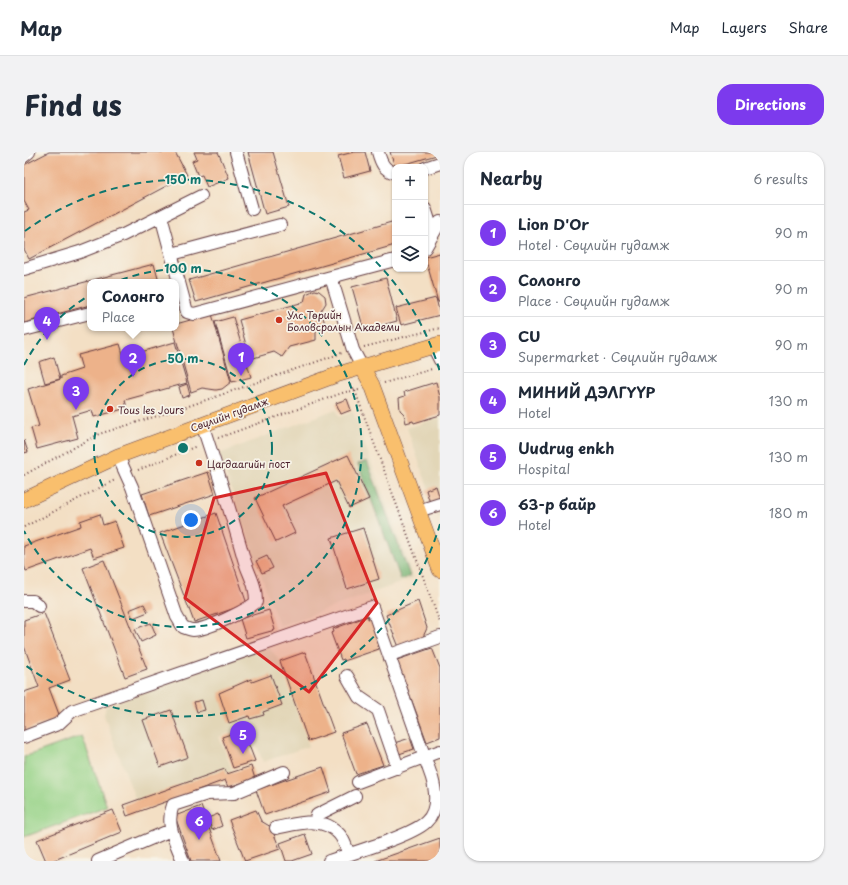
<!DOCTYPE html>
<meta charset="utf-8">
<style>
:root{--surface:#fff;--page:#f2f2f3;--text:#1f2937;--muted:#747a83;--line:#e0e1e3;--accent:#7c3aed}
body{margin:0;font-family:"Playpen Sans",sans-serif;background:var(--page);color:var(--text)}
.controls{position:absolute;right:12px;top:12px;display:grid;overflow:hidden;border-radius:8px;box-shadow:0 1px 3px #0004}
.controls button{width:36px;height:36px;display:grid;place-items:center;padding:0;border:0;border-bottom:1px solid var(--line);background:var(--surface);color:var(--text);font:20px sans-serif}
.you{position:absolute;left:167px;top:368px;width:14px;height:14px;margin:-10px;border:3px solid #fff;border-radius:50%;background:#1a73e8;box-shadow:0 0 0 6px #1a73e833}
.badge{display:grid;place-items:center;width:26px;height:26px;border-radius:50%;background:var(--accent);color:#fff;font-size:13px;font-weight:700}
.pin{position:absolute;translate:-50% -33px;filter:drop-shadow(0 1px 2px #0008)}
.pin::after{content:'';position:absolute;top:21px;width:14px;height:12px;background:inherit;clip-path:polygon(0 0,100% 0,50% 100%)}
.popup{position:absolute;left:63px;top:127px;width:92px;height:52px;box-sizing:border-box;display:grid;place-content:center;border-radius:8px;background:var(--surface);filter:drop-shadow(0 1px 3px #0005);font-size:13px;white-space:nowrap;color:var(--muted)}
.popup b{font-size:15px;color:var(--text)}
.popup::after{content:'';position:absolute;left:50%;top:100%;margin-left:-8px;border:8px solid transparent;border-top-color:var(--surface)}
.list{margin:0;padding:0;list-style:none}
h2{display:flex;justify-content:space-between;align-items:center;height:52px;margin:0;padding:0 16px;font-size:17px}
h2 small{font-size:13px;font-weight:400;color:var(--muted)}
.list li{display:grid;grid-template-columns:26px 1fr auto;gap:12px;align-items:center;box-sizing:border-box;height:56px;padding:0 16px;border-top:1px solid var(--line)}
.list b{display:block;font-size:15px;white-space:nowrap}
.list p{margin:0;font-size:13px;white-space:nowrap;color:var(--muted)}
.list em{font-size:13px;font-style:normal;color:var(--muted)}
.icon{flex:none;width:22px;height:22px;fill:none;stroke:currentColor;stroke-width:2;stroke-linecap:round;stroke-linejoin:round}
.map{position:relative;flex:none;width:416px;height:709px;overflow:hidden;border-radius:16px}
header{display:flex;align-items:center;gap:24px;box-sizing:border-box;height:56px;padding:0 20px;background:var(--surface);border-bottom:1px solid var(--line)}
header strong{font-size:19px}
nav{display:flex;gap:22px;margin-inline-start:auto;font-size:14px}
.intro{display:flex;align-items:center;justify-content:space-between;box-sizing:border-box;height:96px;padding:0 24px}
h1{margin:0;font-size:28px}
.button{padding:10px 18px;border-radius:16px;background:var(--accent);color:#fff;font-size:14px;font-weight:700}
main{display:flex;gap:24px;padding:0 24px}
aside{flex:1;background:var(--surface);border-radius:16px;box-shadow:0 1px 3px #0004}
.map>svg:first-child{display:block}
.built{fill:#e2d6b7}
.green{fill:#97d388;stroke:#70795a}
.forest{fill:#79b574;stroke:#626a50}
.building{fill:#edb28a}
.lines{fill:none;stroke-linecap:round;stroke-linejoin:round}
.minor-casing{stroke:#633c42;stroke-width:14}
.major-casing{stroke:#633c42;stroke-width:16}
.path{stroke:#633c42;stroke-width:2;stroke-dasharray:1 3;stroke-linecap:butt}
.minor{stroke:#fff;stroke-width:12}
.major{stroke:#f9bf6d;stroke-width:15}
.marked{fill:#d62828;fill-opacity:0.2;stroke:#d62828;stroke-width:3;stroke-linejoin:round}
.ring{fill:none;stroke:#0f766e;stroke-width:2;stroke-dasharray:7 5}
.poi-dot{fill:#c8321e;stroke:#f7f3e8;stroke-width:1.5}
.labels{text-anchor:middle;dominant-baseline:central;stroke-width:3.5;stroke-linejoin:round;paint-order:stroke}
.poi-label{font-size:10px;fill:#4a1f2b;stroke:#f7f3e8;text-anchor:start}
.street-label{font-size:10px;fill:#4a1f2b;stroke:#f7f3e8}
.centre{fill:#0f766e;stroke:#f7f3e8;stroke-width:2}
.ring-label{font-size:12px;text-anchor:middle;font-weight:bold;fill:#0f766e;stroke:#f7f3e8;stroke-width:3.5;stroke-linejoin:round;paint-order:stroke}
</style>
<header>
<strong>Map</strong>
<nav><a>Map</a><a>Layers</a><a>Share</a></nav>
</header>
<div class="intro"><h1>Find us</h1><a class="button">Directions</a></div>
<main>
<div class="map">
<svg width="416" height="709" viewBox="0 0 416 709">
<rect width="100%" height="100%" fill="#f7f3e8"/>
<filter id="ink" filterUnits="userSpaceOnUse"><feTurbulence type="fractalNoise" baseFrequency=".025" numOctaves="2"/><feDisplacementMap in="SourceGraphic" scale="8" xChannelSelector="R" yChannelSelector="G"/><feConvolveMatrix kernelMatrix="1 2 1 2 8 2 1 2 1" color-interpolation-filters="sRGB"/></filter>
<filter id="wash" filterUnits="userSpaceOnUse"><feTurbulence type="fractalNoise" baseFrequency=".012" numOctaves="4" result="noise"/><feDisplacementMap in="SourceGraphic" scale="16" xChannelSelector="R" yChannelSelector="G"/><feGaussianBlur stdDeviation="0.9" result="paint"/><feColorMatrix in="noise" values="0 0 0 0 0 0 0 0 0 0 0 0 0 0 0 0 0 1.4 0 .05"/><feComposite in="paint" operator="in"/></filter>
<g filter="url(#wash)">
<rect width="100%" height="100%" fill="#f3dfc4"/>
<path class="built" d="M312,257L315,265L329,260L390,426L255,474L195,302Z
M416,266V369L383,276Z
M244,494L255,508L285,594L239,610L225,574L195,585L209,620L203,622L201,617L112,649L80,563L82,554Z"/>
<path class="green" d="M58,584L83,655L0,685V605Z"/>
<path class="forest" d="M343,309L386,424L377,428L334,312Z"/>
<g id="blocks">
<path class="building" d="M25,0H151L163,23L5,107L0,97V60L5,58L0,49V13Z
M170,0H194L205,26L183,35L178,23L174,24L168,9L173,7Z
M224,0H249L265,55L241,62Z
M330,0H341L346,19L320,26L314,4Z
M366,0H416V2L371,15Z
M371,69V93L172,150L165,128Z
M416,101V150H414L401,105Z
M130,112L135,130H66V153L0,171V146Z
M362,126L373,169L340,178L328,135Z
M291,138L295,139L301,144L302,151L297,159L301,172L292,178V188L265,195L258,205L250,200L226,207L215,168L280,150L282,142Z
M412,146L416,163L377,173L372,156Z
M188,162L207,230L198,237L192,238L178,236L167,240L149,176H152V172Z
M209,165L227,225L208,230L191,170Z
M151,190L163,231L101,248L103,256L70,265L68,258L48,264L54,286L13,297L7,276L15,274L4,237L37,227V224L58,217L54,203L96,192L100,205Z
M30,205L36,227L21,231L15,210Z
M412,230L416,245V263L390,271L389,269L382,271L380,262L376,258L375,246L381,244L380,240Z
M163,232L166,243L158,246L155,235Z
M323,247L327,258L317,262L312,251Z
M0,288L4,300L0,301Z
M324,303L345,347L325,356L312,329L258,354L271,381L252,390L231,346Z
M184,320L191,342L125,364L118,342Z
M412,334L416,347L406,351L402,338Z
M192,361L223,452L170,470L136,381Z
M76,362L79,373L91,369L100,396L70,406L66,396L2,419L0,413V394L57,374L56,369Z
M339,376L355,427L323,437L307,386Z
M243,404L249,416L238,421L232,409Z
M80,408L123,517L101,525L59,416Z
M394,449L403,476L399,485L375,495L362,463Z
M120,452L124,460L109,466L105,458Z
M245,458L251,478L222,486L216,467Z
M20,461L46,528L25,536L36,565L0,579V540L15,535L0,494V468Z
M344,464V467L348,466L358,493L354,494L355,497L320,509V507L317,508L307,481L310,480L309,477Z
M127,471L132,483L117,490L111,477Z
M408,496L416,516V585L403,590L373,508Z
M281,500L310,580L284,589L256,509Z
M247,523L258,553L239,560L240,563L226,567L225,564L205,571L195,541L227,527L228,530Z
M178,548L181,558L173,560L170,550Z
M147,558L164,605L136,615L119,568Z
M343,572L359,613L332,622L317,581Z
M219,578L231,609L209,616L198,585Z
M386,586L390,597L372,603L367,592Z
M227,614L231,627L204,635L201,628L103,664L99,653L201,617L203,622Z
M299,615L307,640L241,663L232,638Z
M177,654L197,709H167L151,664Z
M89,658L98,680L28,709H22L13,688Z
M232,658L237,669L247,675L256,697L221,709L205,668Z
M194,662L198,674L188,678L184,666Z
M281,682L288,702L268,709H262L256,691Z
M416,686V709H351Z"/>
</g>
</g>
<g filter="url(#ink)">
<use href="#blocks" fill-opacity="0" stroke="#633c42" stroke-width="1"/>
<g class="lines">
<defs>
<path id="minor" d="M212,0L228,57
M354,0C357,11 360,18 371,21
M0,4L5,0
M401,16L416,11
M401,56L409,81
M137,64L163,160L170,162L307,125L329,198L338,215
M401,96L416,70
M148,102L256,73
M0,117L56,100L99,83L177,44
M307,125L371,108
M0,178L66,161
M409,194L416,208
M94,304L108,335L153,465L159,475C162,476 166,478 169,478C182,478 222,459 232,450C232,431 225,424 220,407C207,361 193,317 178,272
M394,359L416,352
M0,449H9L15,454
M366,503L416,485
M323,524L335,545L354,558L374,616
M0,585L34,572L48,559L348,455L408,626C412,640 414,659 402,670C387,684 328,701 305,709
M334,630L416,599
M292,669L293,663L331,644
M252,676C273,672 299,663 315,682C320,687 322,696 325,702
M74,709L147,678
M159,709C152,690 141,673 149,653L183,642L210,641L260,620"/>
<path id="major" d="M338,215L348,233L416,418
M0,348L94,304L315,222L416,192"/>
</defs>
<use href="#minor" class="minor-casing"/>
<use href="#major" class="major-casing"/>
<path class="path" d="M340,195L416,176
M360,231L408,217
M326,233L331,239L416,471
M194,286L321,240L335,238
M114,318L173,294
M0,323L75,282L159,256L318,201
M0,375L91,328"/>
<use href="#minor" class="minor"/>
<use href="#major" class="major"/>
</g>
</g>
<path class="marked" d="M302,321L353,451L285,540L161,446L190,346Z"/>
<g class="ring">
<circle cx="159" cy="296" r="89"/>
<path d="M0 213A179 179 0 1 1 0 379"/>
<path d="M416 372A268 268 0 0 1 1 513M1 79A268 268 0 0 1 416 220"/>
</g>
<g class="poi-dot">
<circle cx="255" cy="168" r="4"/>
<circle cx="86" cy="257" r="4"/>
<circle cx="175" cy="311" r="4"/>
</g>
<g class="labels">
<g class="poi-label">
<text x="263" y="162">Улс Төрийн<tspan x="263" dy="12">Боловсролын Академи</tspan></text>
<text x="94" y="257">Tous les Jours</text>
<text x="183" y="311">Цагдаагийн пост</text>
</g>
<g class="street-label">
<text transform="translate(205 262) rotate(-20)">Сөүлийн гудамж</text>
</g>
</g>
<circle cx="159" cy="296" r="6" class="centre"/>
<g class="ring-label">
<text x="159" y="32">150 m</text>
<text x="159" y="121">100 m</text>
<text x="159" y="211">50 m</text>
</g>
</svg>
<div class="controls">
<button>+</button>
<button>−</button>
<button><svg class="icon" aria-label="layers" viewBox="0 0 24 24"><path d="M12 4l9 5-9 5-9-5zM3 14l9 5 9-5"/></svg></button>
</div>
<div class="you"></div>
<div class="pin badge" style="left:217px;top:224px">1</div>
<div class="pin badge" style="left:109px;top:225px">2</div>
<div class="popup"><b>Солонго</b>Place</div>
<div class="pin badge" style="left:52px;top:258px">3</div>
<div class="pin badge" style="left:23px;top:188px">4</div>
<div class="pin badge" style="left:219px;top:602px">5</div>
<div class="pin badge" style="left:175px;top:688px">6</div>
</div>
<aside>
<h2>Nearby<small>6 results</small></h2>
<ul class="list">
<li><span class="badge">1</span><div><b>Lion D'Or</b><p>Hotel · Сөүлийн гудамж</p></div><em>90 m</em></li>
<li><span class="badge">2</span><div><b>Солонго</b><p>Place · Сөүлийн гудамж</p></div><em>90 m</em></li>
<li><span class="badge">3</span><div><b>CU</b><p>Supermarket · Сөүлийн гудамж</p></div><em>90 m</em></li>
<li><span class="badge">4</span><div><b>МИНИЙ ДЭЛГҮҮР</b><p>Hotel</p></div><em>130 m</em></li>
<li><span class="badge">5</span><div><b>Uudrug enkh</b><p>Hospital</p></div><em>130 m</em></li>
<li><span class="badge">6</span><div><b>63-р байр</b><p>Hotel</p></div><em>180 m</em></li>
</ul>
</aside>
</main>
